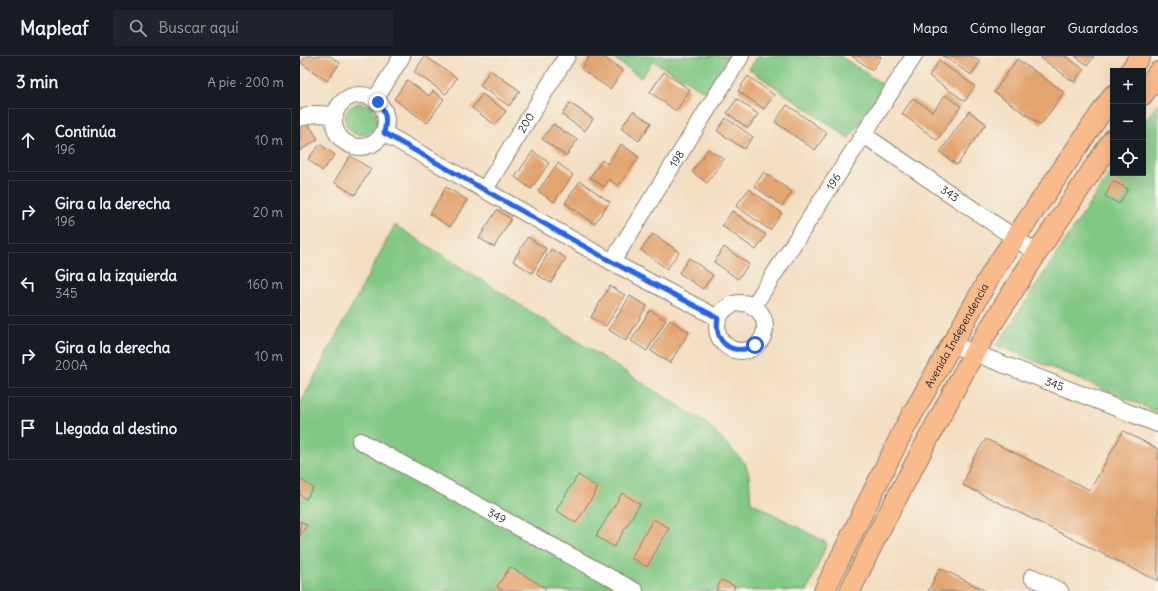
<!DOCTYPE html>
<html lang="es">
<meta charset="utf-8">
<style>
:root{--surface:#171b24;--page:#20242c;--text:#f1f3f6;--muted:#9ea1a6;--line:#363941}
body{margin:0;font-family:Delius,sans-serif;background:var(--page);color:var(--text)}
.controls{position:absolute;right:12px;top:12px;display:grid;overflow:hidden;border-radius:0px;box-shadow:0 4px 16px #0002}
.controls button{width:36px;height:36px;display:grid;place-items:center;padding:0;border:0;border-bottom:1px solid var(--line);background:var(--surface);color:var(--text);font:20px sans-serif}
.stop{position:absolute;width:12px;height:12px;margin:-9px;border:3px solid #2563eb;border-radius:50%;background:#fff}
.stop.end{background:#2563eb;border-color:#fff;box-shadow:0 1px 4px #0008}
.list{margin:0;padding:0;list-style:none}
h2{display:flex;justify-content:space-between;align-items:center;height:52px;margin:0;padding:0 16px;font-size:17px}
h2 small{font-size:13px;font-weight:400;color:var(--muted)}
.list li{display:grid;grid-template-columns:26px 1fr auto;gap:12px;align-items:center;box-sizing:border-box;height:64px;margin:0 8px 8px;padding:0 8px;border:1px solid var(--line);border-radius:0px}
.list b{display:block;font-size:15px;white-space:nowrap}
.list p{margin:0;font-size:13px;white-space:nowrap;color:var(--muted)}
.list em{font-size:13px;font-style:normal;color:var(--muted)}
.icon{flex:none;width:22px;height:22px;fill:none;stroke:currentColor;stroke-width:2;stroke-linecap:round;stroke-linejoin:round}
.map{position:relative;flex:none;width:858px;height:535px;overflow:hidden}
header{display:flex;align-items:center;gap:24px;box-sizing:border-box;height:56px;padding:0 20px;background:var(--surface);border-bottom:1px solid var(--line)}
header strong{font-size:19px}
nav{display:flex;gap:22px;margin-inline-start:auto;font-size:14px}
.search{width:280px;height:36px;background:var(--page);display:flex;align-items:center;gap:10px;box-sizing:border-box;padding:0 14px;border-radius:0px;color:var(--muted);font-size:15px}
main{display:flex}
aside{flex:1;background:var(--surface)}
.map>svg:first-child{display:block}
.green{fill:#81c884;stroke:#4e7250}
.building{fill:#e3a470}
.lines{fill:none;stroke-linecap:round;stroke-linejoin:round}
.minor-casing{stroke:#887d6e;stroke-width:18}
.major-casing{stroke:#887d6e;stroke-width:22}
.minor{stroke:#fff;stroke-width:16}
.major{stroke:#fabb8c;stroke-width:20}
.route{stroke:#2563eb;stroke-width:5}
.labels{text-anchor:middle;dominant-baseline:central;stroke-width:4;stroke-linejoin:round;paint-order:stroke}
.street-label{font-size:11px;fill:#1c1c1c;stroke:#f7f3e8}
</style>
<header>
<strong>Mapleaf</strong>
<div class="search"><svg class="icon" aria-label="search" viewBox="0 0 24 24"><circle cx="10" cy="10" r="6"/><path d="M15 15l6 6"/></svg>Buscar aquí</div>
<nav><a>Mapa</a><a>Cómo llegar</a><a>Guardados</a></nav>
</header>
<main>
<aside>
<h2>3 min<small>A pie · 200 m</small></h2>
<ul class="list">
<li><svg class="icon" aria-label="ahead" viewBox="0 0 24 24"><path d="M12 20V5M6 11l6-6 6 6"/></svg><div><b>Continúa</b><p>196</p></div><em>10 m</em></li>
<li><svg class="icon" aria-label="right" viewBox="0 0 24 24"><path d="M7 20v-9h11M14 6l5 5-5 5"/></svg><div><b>Gira a la derecha</b><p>196</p></div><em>20 m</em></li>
<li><svg class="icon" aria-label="left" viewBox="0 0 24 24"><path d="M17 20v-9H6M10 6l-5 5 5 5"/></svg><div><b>Gira a la izquierda</b><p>345</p></div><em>160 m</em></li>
<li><svg class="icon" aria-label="right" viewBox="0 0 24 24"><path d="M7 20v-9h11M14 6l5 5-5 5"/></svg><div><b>Gira a la derecha</b><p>200A</p></div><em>10 m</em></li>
<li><svg class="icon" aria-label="arrive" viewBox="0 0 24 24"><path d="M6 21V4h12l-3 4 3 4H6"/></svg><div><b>Llegada al destino</b></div></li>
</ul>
</aside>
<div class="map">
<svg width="858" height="535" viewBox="0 0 858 535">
<rect width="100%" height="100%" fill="#f7f3e8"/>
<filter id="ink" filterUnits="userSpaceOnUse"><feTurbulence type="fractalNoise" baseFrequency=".025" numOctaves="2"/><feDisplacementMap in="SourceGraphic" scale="8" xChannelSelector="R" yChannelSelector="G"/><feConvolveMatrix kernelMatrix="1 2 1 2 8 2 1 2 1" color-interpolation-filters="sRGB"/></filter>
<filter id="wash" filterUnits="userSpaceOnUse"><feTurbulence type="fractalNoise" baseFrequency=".012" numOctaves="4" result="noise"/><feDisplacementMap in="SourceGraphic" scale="16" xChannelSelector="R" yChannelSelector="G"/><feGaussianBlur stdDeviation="0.9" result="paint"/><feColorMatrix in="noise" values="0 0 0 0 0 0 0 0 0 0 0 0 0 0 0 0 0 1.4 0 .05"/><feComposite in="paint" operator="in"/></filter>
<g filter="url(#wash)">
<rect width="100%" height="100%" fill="#f4dec1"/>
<path class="green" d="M311,0H429L406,36L353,5L341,22Z
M458,0H540L585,30L549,82L449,13Z
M858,47V356L697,289L813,112V117H843V68Z
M45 63a16 16 0 1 1 32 0a16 16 0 1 1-32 0Z
M95,169L407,368L445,407L449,419L451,446L527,487L507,535H312L309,533L308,535H0V348Z"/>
<g id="blocks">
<path class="building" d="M6,0H30L40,7L27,25L1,7Z
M125,0L157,22L146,38L114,16Z
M290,0H302L323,15L310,33L281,13Z
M552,0H580L581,1L572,14Z
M643,0H672L680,6L671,19Z
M742,0H765L784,13L774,26L741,2Z
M775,0H794L788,9Z
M717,3L764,36L741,69L694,36Z
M639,5L675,30L665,45L629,20Z
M190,14L220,35L209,50L180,30Z
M364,16L390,34L376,55L350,36Z
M448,20L474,39L464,53L438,35Z
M107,24L129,40L133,35L144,43L127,67L94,43Z
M182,38L206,55L195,69L172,52Z
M645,39L661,50L637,84L602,58L613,42L633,56Z
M437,43L458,58L448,72L427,57Z
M270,47L293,63L285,75L262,59Z
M487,49L527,77L515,94L475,66Z
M333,55L351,67L339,85L321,72Z
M669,55L686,68L657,109L640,96Z
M426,62L453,81L444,93L417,75Z
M7,66L18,83L0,95V70Z
M253,68L277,84L266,100L242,83Z
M20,88L35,99L22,115L8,103Z
M321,88L339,101L318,130L309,123L304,131L290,121L302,104L307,108Z
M408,93L424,103L407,127L392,116Z
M233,95L249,107L231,133L215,121Z
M50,100L71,113L55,139L34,126Z
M258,107L273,119L254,146L238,135Z
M464,116L492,136L482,150L454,130Z
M280,125L310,146L294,168L265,147Z
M813,125L828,133L819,148L805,140Z
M146,131L167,144L150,171L130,158Z
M449,133L482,157L470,174L436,150Z
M197,154L211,163L194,191L179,182Z
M432,155L466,179L456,194L422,170Z
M353,178L379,196L367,213L341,194Z
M228,181L246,193L232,217L213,205Z
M424,191L449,208L438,223L414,206Z
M251,193L266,202L251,227L236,218Z
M389,202L413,219L403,233L379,217Z
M310,230L325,239L306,270L291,261Z
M330,240L347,250L326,285L309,274Z
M350,254L366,264L347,295L331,285Z
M370,264L389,276L370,307L351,295Z
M823,375L858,393V525L663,429L672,404L686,383L790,434Z
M278,419L298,432L276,467L256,454Z
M0,423L13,432L6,443L0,439Z
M322,437L340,448L314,491L296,480Z
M353,463L369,472L347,511L331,502Z
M0,465L7,469L0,480Z
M210,511L246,532L244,535H204L197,531Z
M640,512L686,535H628Z
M421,524L435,530L433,535H416Z"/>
</g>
</g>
<g filter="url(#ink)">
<use href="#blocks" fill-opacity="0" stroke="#887d6e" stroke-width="1"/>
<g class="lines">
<defs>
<g id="minor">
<circle cx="60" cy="65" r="26"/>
<path d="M75,44L102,0"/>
<path d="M0,62L15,58L35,59"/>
<path d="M84,77L312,206L418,262"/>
<path id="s1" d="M564,79L737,197"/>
<path id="s2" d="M185,133L267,0"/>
<path id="s3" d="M312,206L441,0"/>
<circle cx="441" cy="271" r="24"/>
<path id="s4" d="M453,251L614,0"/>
<path id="s5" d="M651,288L858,368"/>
<path id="s6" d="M60,385L335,535"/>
<path d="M732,521L760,535"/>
</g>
<g id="major">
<path d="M830,15L840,0"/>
<path d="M843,39L858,16"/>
<path id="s7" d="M524,535L604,373L694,213L813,39"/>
<path d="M550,535L578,477L674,297L737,197L813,83"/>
</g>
</defs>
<use href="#minor" class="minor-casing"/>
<use href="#major" class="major-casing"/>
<use href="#minor" class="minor"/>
<use href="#major" class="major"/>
</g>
</g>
<g class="lines" filter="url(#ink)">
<path class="route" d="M78,46C86,56 87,64 84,77L312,206L418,262C413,287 433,301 455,289"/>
</g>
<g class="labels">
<g class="street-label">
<text stroke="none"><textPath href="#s2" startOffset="78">200</textPath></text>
<text stroke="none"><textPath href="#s3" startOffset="122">198</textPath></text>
<text stroke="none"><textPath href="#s4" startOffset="149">196</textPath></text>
<text stroke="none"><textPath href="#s1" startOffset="104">343</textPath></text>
<text stroke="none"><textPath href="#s7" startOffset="288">Avenida Independencia</textPath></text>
<text stroke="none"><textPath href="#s5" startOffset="111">345</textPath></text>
<text stroke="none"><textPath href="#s6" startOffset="156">349</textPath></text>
</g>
</g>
</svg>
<div class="controls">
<button>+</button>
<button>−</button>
<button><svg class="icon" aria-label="locate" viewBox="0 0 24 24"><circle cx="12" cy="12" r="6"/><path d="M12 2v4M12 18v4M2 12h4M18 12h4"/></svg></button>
</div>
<div class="stop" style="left:455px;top:289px"></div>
<div class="stop end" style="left:78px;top:46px"></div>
</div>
</main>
